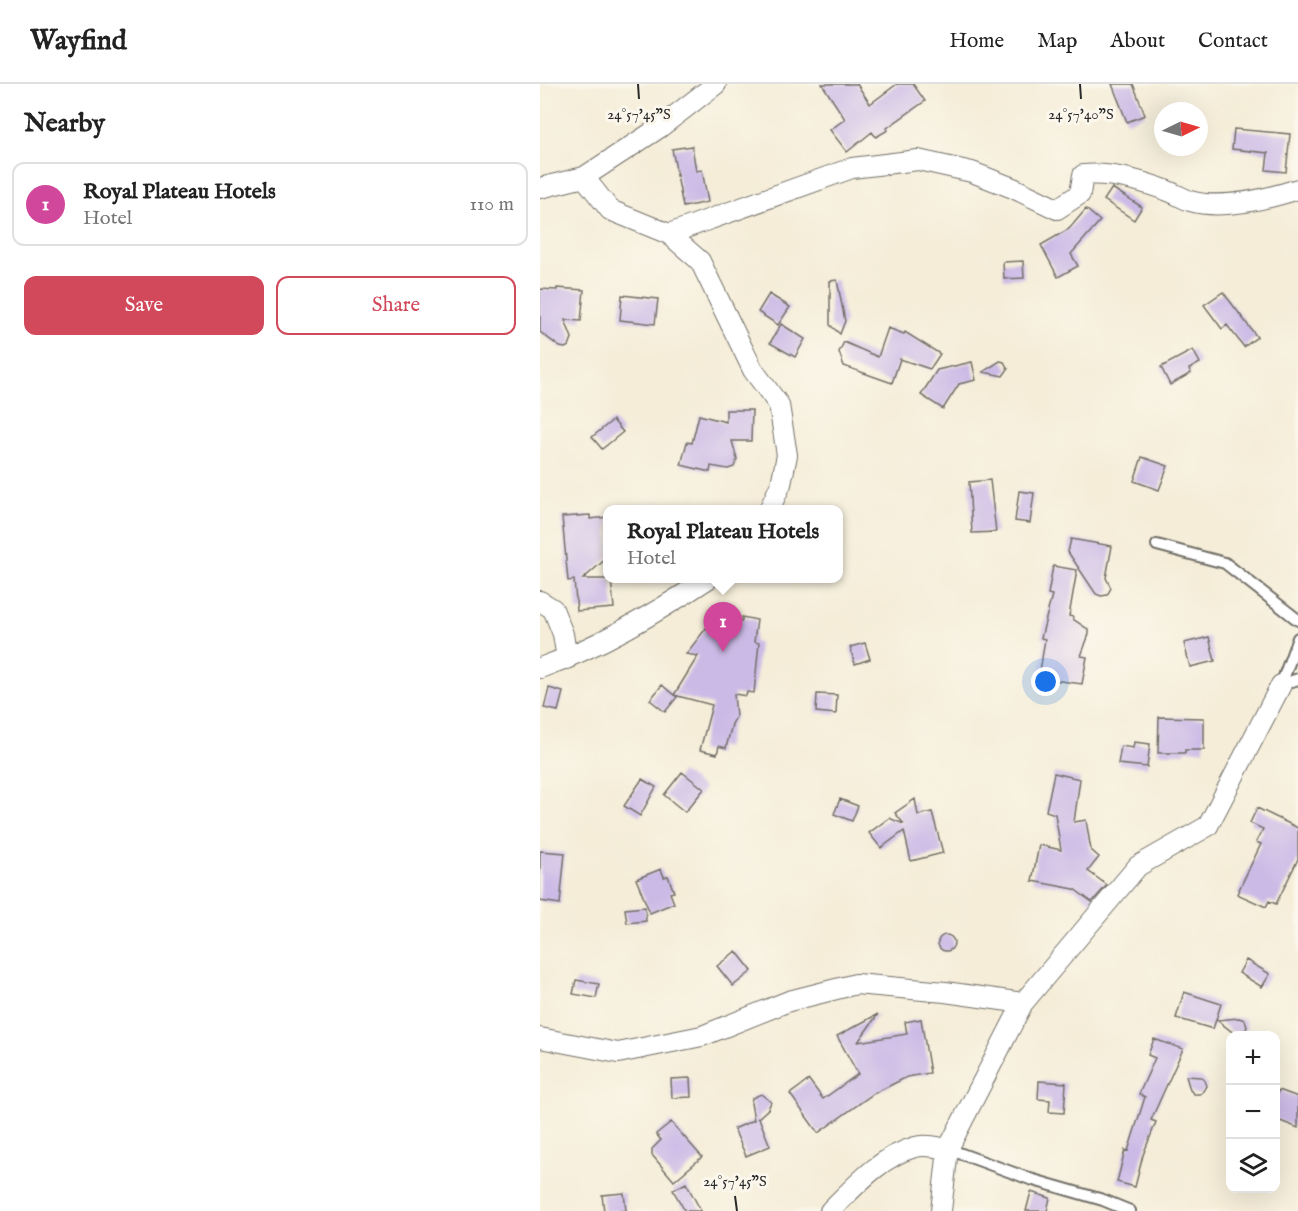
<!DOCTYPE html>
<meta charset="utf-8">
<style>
:root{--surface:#fff;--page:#f6f6f6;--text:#222;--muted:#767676;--line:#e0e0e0;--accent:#d1495b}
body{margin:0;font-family:"IM FELL English",serif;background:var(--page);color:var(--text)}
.controls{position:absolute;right:18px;bottom:18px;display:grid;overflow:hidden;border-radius:12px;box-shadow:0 6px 24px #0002}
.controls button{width:54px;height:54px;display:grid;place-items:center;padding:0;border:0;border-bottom:2px solid var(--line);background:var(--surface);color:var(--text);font:30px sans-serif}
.compass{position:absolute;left:614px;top:18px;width:54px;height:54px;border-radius:50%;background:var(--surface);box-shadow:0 6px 24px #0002;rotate:85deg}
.you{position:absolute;left:506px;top:598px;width:21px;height:21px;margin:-15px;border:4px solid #fff;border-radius:50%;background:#1a73e8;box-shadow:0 0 0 9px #1a73e833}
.badge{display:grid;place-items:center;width:39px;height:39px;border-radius:50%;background:var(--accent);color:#fff;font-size:20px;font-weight:700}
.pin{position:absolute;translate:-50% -50px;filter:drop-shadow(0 2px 3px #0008)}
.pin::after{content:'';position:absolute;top:32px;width:21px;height:18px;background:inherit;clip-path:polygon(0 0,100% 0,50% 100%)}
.popup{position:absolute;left:63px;top:421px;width:240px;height:78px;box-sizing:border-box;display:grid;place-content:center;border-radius:12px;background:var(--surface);filter:drop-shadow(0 2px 4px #0005);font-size:20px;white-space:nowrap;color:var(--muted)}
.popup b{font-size:22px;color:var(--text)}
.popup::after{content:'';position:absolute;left:50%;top:100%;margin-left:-12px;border:12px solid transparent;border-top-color:var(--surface)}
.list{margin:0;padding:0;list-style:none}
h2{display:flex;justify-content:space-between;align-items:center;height:78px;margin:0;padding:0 24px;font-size:26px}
h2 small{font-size:20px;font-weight:400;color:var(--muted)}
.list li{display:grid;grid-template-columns:39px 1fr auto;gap:18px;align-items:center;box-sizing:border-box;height:84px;margin:0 12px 12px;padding:0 12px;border:2px solid var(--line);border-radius:12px}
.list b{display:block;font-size:22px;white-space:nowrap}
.list p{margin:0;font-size:20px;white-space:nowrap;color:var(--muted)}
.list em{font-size:20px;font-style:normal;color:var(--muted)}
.actions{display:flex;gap:12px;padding:18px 24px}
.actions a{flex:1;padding:14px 0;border:2px solid var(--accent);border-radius:12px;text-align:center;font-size:21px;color:var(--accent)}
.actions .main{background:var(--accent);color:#fff}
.icon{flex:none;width:33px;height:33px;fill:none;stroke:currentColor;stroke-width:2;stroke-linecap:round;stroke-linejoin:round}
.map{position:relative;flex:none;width:758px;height:1127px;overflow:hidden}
header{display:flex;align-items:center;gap:36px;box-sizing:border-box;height:84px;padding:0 30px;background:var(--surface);border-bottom:2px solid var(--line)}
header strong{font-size:28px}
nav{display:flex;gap:33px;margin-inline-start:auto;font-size:21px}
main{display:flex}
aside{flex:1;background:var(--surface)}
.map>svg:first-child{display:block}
.building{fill:#ccbae6}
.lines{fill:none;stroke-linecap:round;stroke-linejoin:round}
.lane-casing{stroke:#726f68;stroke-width:14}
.street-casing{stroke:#726f68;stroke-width:22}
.lane{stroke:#fff;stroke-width:10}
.street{stroke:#fff;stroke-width:20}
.ticks{fill:none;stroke:#2b2b2b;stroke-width:2}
.ticks-label{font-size:15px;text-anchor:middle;fill:#2b2b2b;stroke:#fbf7ec;stroke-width:6;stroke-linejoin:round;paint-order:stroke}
</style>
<header>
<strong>Wayfind</strong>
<nav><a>Home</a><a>Map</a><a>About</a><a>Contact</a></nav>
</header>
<main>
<aside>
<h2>Nearby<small></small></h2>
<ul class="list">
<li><span class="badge" style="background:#d1479c">1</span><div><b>Royal Plateau Hotels</b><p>Hotel</p></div><em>110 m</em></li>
</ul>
<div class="actions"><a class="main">Save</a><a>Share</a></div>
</aside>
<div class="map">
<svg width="758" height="1127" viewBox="0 0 758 1127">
<rect width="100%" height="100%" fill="#fbf7ec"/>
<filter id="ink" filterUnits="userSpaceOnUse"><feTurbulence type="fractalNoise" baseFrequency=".0167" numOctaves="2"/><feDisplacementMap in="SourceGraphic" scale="12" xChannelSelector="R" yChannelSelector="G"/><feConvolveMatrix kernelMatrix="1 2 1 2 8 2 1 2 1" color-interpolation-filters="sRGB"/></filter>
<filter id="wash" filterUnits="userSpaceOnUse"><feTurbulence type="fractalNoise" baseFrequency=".008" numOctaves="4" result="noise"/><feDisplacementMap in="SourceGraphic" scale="24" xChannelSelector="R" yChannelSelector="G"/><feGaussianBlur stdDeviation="1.35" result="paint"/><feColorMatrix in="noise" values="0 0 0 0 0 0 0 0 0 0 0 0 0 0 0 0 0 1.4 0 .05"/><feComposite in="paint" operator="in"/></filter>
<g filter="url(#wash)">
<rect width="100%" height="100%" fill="#f5edd8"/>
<g id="blocks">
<path class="building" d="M282,0H317L330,20L357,0H373L385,17L347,44L348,46L336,53L332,48L307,68L290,46L305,35Z
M572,0H593L605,31L587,38Z
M694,45L750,50L746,88L726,86L728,69L692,65Z
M152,62L156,87L162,86L168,118L143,123L132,65Z
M572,104L602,123L594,136L564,116Z
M546,125L560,137L531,170L538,182L518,193L501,161L529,145Z
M483,177L484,194L464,195L463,178Z
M297,196L305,237L300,250L290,241V197Z
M17,204L44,206L41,237L25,236L32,254L29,262L25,264L20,263L0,248V205L17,206Z
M683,208L717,253L704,263L687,241L682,245L664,221Z
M229,210L250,223L238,241L218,228Z
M82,211L118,215L115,240L80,236Z
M241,240L265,255L255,273L230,259Z
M348,244L364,250L365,248L400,270L390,285L360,275L352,299L304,282L299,268L304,258L338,273Z
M653,266L660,279L649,285L651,289L630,301L621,283Z
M460,277L464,278L468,285L463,292L443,288Z
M432,278L436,296L419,300L403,325L381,311L397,286Z
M186,326H212L211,357H192L197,375L194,383L188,385L171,382L170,388L141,381L147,358L152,359L159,331L186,338Z
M73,336L83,348L62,365L52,353Z
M602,373L628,382L619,406L594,397Z
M450,396L456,448L432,449L429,398Z
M479,407L494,409L490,439L475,437Z
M50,431V435L68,433V473L43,495H71L74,524L37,527L34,496L28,497L22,433Z
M531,455L572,462L566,494L571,504L567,511L561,512L556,510L528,468Z
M513,482L537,486L529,532L533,533V535L549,546V550L541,572L547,573L542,600L499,594L505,555L501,554L512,511L508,510Z
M202,533L217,536L214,558L219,559L214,609L207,608L206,612L194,610L196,633L192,640L186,664L179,662L177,670L160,666L172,621L134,611L137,613L125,628L110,616L122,601L134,611L158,572L146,570L167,543L178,545L179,540L189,542L190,536L202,537Z
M669,553L675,577L650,583L644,559Z
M325,559L330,575L315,580L310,563Z
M9,604L23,608L18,627L4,624Z
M277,610L297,611L296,630L276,628Z
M619,633L664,634V666H645V669H618Z
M594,658L610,660L607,683L578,680L581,662L593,664Z
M142,688L164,705L145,728L124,711Z
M514,689L540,695L534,738L546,736L551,766L559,773L548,787L567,801L552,818L534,805L492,797L499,761L521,766L515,730L506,727Z
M102,695L116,703L100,732L84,722Z
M300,715L318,722L312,737L294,730Z
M375,715L378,731L392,728L403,769L371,777L364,747L341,764L329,749L349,734L364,740L355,729Z
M717,724L758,744V775L736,820L729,817L726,823L697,810L721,760L716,758L723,745L710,739Z
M0,767L25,769L20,820L0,817Z
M121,785L124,793L128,792L134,808L130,809L134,819L110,829L96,795Z
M105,823L106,837L87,839L85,825Z
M398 859a8 8 0 1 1 16 0a8 8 0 1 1-16 0Z
M196,867L212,887L193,902L177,882Z
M706,876L730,890L722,903L699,889Z
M36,896L59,900L56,914L33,910Z
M644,908L681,920L673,945L636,934Z
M338,930L318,958L367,950L365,938L381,935L390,989L367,993L333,1010L278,1049L250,1010L269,996L283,1015L318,990L297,952Z
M699,934L705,936L707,943L704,949L700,951L695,950L677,936Z
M614,955L643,965L611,1036L616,1038L603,1071L595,1103L577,1098L585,1066L588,1067L605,1013L599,1010L615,974L608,971Z
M646,992L661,993L665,997L667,1002L664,1007L660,1010H654L650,1006Z
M150,994L151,1013L132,1014L131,995Z
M499,997L526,999L524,1029L509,1028L510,1016L498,1015Z
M739,1006L758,1013V1044L735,1035V1014Z
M221,1010L231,1018L228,1025L217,1035L219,1034L230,1062L206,1072L194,1045L214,1036L211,1019L212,1014Z
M131,1038L162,1073L134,1097L112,1071V1065L121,1056L116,1050Z
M146,1099L161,1127H145L133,1106Z
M491,1108L510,1114L507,1127H486Z
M84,1109L86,1127H64L62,1111Z"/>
</g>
</g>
<g filter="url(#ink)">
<use href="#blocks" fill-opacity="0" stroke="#726f68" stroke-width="1.5"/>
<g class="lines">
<defs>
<path id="lane" d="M617,461L685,479L758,536
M741,601L758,554
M741,601L758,595
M408,1065L490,1095L563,1116L590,1127"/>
<path id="street" d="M44,93L70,126L129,150L160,177L213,286L239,321L247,371L241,400L229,426
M0,104L44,93L119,44L176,0
M129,150L312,84L378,76L432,88L473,104L517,125L540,110L543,91C572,88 602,97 628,107C636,110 642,114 650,117C681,126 727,115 758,105
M0,517L13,525L23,550L27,575
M0,584C59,563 116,529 169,494
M0,954L78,969L162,952L249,917L316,900L405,908L483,919
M290,1127C315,1102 340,1073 375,1063C385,1060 397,1063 408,1065
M401,1127L408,1065L483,919L598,782L668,742L741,601"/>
</defs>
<use href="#lane" class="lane-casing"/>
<use href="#street" class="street-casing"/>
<use href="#lane" class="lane"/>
<use href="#street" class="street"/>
</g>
</g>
<path class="ticks" d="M98,0L99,15M540,0L541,15M195,1112L197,1127"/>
<g class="ticks-label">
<text x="99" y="35">24°57'45"S</text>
<text x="541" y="35">24°57'40"S</text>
<text x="195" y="1102">24°57'45"S</text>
</g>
</svg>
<div class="controls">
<button>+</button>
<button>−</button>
<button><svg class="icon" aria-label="layers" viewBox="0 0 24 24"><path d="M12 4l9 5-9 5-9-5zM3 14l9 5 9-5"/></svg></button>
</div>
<svg class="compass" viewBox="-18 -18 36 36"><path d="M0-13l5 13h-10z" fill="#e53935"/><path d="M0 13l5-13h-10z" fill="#767676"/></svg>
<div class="you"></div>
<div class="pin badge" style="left:183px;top:568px;background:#d1479c">1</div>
<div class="popup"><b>Royal Plateau Hotels</b>Hotel</div>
</div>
</main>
